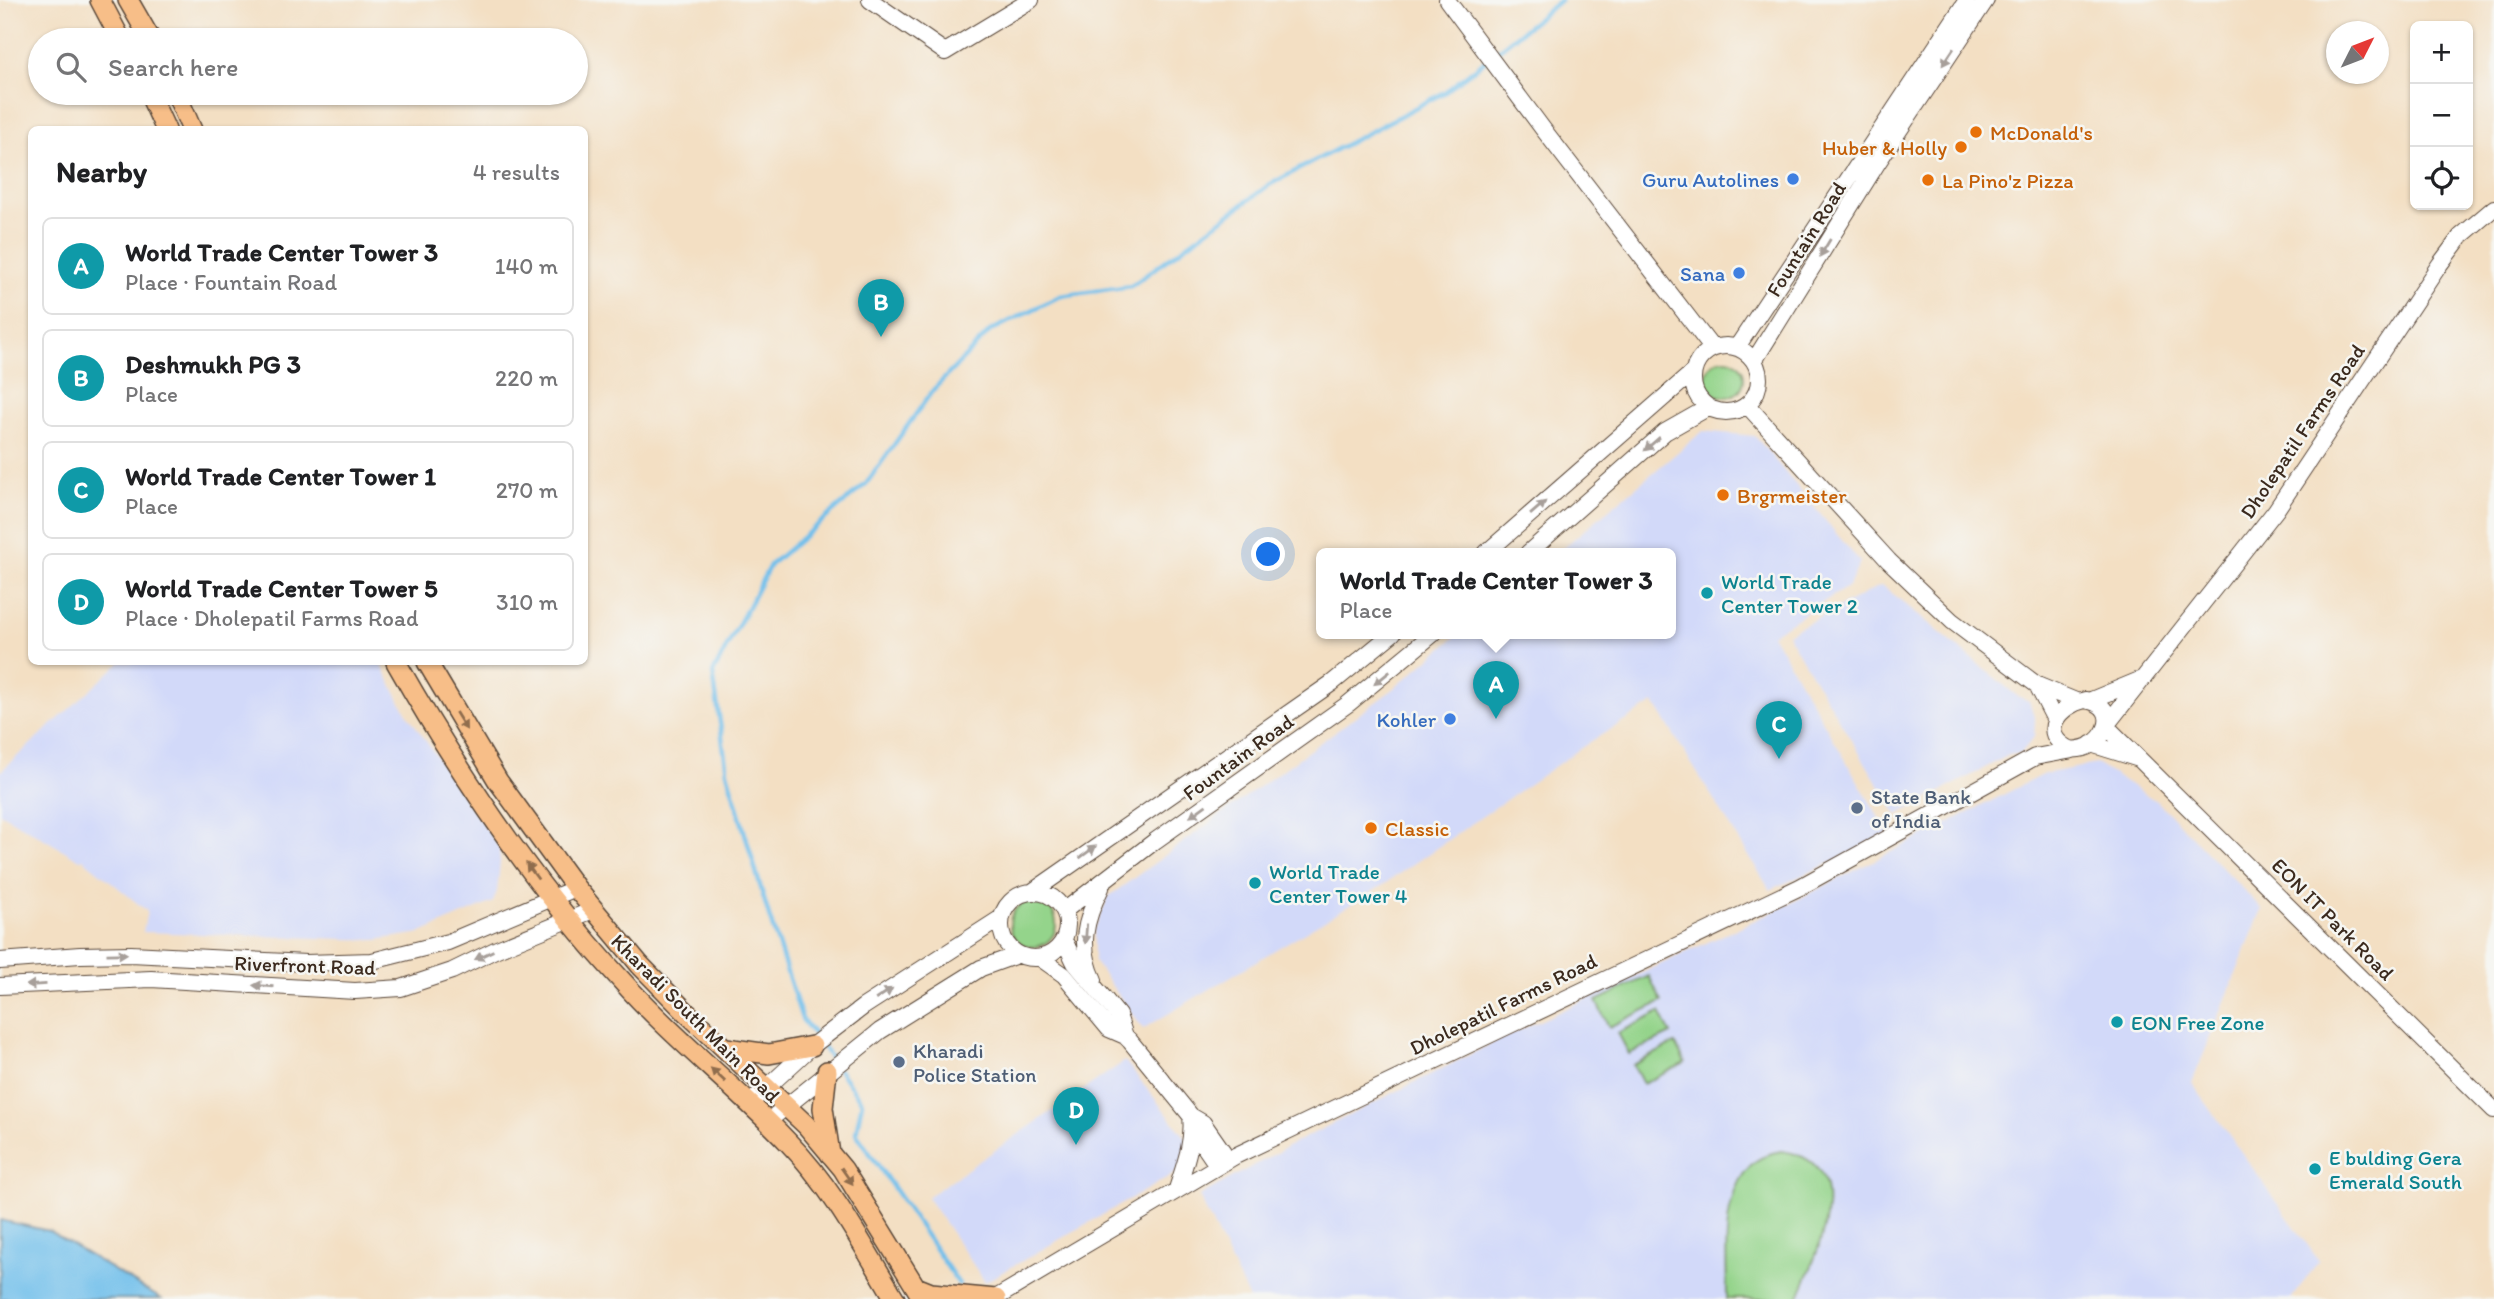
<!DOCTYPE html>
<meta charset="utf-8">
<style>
:root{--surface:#fff;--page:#f6f6f6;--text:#202124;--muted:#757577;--line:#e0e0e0;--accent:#1a73e8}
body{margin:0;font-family:Itim,sans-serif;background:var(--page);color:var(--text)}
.controls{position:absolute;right:21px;top:21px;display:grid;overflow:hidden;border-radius:10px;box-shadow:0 2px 5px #0004}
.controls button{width:63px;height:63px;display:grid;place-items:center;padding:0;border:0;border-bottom:2px solid var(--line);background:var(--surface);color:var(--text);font:35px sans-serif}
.compass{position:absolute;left:2326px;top:21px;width:63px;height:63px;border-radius:50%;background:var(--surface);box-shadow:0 2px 5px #0004;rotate:48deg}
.you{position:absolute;left:1269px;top:555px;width:24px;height:24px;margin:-18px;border:5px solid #fff;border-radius:50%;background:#1a73e8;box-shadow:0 0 0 10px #1a73e833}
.badge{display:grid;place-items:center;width:46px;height:46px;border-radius:50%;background:var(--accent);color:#fff;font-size:23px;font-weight:700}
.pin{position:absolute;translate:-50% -58px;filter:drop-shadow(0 2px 4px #0008)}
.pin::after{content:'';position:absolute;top:37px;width:24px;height:21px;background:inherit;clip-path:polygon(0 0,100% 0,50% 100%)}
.popup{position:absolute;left:1316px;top:548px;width:360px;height:91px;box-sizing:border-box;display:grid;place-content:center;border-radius:10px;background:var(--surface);filter:drop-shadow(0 2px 5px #0005);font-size:23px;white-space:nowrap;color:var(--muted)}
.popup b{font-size:26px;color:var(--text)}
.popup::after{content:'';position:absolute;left:50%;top:100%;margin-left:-14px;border:14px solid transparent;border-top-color:var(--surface)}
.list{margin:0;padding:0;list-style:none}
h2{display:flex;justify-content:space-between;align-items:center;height:91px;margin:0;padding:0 28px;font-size:30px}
h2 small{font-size:23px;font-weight:400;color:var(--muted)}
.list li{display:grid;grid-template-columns:46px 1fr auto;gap:21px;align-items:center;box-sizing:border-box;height:98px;margin:0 14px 14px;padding:0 14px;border:2px solid var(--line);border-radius:10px}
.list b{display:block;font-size:26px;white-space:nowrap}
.list p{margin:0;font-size:23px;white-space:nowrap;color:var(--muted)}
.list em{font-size:23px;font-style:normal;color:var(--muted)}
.icon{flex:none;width:38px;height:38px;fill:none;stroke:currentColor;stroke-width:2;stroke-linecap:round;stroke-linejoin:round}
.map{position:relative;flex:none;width:2494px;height:1299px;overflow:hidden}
.search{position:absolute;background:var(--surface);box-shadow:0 2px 5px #0004;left:28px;top:28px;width:560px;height:77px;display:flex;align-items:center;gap:18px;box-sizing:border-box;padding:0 24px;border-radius:38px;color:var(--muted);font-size:26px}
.panel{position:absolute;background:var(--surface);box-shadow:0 2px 5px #0004;left:28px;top:126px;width:560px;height:539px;border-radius:10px}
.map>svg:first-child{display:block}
.built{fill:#d2d9f9}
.green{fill:#94d48b;stroke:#687f54;stroke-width:2}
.water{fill:#71bfeb;stroke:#567484;stroke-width:2}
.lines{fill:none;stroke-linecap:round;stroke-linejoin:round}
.stream{stroke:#71bfeb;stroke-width:4.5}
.minor-casing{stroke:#574537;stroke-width:18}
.major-casing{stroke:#574537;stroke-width:22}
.minor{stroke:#fff;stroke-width:16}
.major{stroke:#f7be88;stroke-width:19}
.oneway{fill:#a79f9a}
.oneway2{fill:#906d4e}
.food-dot{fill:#e8710a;stroke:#f6f6f2;stroke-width:2.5}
.shop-dot{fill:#3f7fe0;stroke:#f6f6f2;stroke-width:2.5}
.culture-dot{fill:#0f9aa8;stroke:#f6f6f2;stroke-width:2.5}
.service-dot{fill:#5c6f8a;stroke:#f6f6f2;stroke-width:2.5}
.labels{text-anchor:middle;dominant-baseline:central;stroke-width:5;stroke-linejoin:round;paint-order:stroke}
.food-label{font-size:21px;fill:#c56008;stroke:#f6f6f2;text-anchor:start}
.shop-label{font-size:21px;fill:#366cbe;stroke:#f6f6f2;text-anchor:end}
.street-label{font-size:21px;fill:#3b2a1e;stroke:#f6f6f2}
.culture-label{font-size:21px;fill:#0d838f;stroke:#f6f6f2;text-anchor:start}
.service-label{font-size:21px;fill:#4e5e75;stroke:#f6f6f2;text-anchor:start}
</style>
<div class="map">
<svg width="2494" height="1299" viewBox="0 0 2494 1299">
<rect width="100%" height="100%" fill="#f6f6f2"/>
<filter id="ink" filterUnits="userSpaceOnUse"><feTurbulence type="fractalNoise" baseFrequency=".0143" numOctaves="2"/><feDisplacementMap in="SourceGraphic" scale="14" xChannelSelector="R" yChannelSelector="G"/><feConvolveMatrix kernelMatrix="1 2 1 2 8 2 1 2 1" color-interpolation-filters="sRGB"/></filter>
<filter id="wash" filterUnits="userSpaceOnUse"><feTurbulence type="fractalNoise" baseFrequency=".00686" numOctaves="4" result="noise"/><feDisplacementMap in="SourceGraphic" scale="28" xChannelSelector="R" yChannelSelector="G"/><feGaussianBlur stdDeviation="1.57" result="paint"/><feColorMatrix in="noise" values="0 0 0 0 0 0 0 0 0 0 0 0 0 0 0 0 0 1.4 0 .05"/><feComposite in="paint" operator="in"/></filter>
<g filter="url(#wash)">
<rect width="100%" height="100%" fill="#f3dfc3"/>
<path class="built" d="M1703,431L1755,436L1860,562L1849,586L1772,634L1890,836L1770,890L1654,703L1590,742L1380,887L1143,1029L1094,961V930L1108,897L1391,691L1460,633H1671V553H1557Z
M1882,585L2017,696L2029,701L2035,719L2034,737L2021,753L2009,755L1897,815L1787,634Z
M121,662H380L406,712L499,847L500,863L497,891L493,902L421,933L376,940L143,932L147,911L83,859L80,860L0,813V772Z
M2096,764L2158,802L2262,909L2192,1083L2319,1261L2291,1299H1249L1199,1196L1298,1141L1501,1039L1785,906L2044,774Z
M1125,1061L1202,1158L985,1282L927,1197Z"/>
<path class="green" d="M1706 378a19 19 0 1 1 38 0a19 19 0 1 1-38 0Z
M1010 924a23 23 0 1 1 46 0a23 23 0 1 1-46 0Z
M1649,976L1662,1002L1609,1027L1596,1001Z
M1660,1012L1671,1034L1629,1054L1618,1033Z
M1675,1043L1685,1063L1643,1084L1633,1065Z
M1781,1151C1862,1161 1816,1256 1798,1299H1727C1727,1251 1716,1161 1781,1151Z"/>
<path class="water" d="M0,1220L49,1231L161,1299H0Z"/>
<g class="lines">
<path class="stream" d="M1493,54L1561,0
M816,1037L802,1019L769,916L727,772L713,673L770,565L866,484L933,390L990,331L1060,296L1131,286L1269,185L1445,92L1487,59
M821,1044L834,1063
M839,1070L862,1102L856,1133L959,1284"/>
</g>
</g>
<g filter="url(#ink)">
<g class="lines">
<defs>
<path id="minor" d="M870,0L945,52L1031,0
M1447,0L1543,129L1712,348
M1693 379a33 33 0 1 1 66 0a33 33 0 1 1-66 0Z
M1737,347L1967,0
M1754,361L1878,162L1986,0
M1747,405L1889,561L1952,621L2037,685L2078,702
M1486,553L1693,372
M1528,553L1665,432L1709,407
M2037,685L2055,720
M2085,700C2127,706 2103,754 2069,749C2037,733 2060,705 2085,700Z
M2089,701L2142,679
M2108,723L2276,510L2440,264L2461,236L2494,208
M2107,727L2494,1110
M2091,744L2136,758
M1001 925a33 33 0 1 1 66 0a33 33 0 1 1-66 0Z
M1032,892L1332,683L1393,633
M1064,911L1155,841L1348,704L1434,633
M1064,940L1075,963L1118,1015L1125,1036
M1040,958L1064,975L1109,1029L1125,1036L1130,1041L1191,1116L1203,1123L1228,1159
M0,961L80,955L131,954L306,963L372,961L448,942L576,888
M1094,980C1078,946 1085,920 1101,888
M0,986L151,979L355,991L401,988L452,971L497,949L593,910
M749,1104L812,1046L863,1007L1001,918
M767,1122L880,1031L981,968L1017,955
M1193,1130L1217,1165
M1177,1189C1185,1164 1194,1141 1191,1116
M994,1299L1235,1156L1800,887L2035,757L2073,750"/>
<path id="major" d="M100,0L121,40
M128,0L151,40
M149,93L166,130
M176,93L192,130
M396,662C460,775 534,886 623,982C674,1039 735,1086 787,1141C832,1187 862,1244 895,1299
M427,662L498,781L576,888L640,965L687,1013L806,1125L843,1169L923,1299
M726,1048L769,1054L812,1046
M827,1071L823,1108L830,1154
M916,1287L931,1293L996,1299"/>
</defs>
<use href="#minor" class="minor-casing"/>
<use href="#major" class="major-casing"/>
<use href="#minor" class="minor"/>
<use href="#major" class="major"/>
</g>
<defs><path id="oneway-solid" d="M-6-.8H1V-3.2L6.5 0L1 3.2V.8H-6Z" transform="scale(1.75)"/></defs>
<g class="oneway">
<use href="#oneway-solid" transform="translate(1948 57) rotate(124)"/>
<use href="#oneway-solid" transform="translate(1825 248) rotate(121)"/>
<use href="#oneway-solid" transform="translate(1652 444) rotate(139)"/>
<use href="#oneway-solid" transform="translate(1538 508) rotate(-41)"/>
<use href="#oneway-solid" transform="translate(1382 678) rotate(141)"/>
<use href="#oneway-solid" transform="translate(1198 811) rotate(144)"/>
<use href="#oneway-solid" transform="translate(1088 852) rotate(-36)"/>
<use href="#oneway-solid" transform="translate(1086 934) rotate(94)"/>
<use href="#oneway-solid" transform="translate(117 954) rotate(-1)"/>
<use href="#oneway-solid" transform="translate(484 955) rotate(154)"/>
<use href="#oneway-solid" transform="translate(36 985) rotate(177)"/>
<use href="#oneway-solid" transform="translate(263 986) rotate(-176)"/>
<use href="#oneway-solid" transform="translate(884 994) rotate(-33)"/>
</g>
<g class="oneway2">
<use href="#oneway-solid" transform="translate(461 721) rotate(58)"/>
<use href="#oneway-solid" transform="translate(532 871) rotate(-126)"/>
<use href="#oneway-solid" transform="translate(718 1075) rotate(-137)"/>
<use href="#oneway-solid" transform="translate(847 1176) rotate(55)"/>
</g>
</g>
<g class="food-dot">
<circle cx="1976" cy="132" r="7"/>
<circle cx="1961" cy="147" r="7"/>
<circle cx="1928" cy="180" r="7"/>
<circle cx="1723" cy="495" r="7"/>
<circle cx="1371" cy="828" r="7"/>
</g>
<g class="shop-dot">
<circle cx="1793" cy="179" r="7"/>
<circle cx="1739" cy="273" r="7"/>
<circle cx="1450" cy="719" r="7"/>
</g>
<g class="culture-dot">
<circle cx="1707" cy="593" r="7"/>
<circle cx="1255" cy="883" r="7"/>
<circle cx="2117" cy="1022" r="7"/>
<circle cx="2315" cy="1169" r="7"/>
</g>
<g class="service-dot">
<circle cx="1857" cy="808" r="7"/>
<circle cx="899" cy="1062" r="7"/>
</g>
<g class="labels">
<g class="food-label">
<text x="1990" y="132">McDonald's</text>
<text x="1947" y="147" text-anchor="end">Huber &amp; Holly</text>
<text x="1942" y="180">La Pino'z Pizza</text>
<text x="1737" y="495">Brgrmeister</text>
<text x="1385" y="828">Classic</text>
</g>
<g class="shop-label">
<text x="1779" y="179">Guru Autolines</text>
<text x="1725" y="273">Sana</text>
<text x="1436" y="719">Kohler</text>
</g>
<g class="street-label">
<text transform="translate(1806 239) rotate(-58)">Fountain Road</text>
<text transform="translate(2302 431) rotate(-56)">Dholepatil Farms Road</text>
<text transform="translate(1238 757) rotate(-36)">Fountain Road</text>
<text transform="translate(2333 919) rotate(45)">EON IT Park Road</text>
<text transform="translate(305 965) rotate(2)">Riverfront Road</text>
<text transform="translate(1503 1004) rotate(-26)">Dholepatil Farms Road</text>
<text transform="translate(696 1018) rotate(45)">Kharadi South Main Road</text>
</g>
<g class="culture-label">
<text x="1721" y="581">World Trade<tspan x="1721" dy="24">Center Tower 2</tspan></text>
<text x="1269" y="871">World Trade<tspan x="1269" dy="24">Center Tower 4</tspan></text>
<text x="2131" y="1022">EON Free Zone</text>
<text x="2329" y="1157">E bulding Gera<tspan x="2329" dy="24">Emerald South</tspan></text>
</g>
<g class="service-label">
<text x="1871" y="796">State Bank<tspan x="1871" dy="24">of India</tspan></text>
<text x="913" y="1050">Kharadi<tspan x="913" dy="24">Police Station</tspan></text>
</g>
</g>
</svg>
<div class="controls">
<button>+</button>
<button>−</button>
<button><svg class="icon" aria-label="locate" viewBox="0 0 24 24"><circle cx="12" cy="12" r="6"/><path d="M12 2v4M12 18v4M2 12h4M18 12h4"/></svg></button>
</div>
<svg class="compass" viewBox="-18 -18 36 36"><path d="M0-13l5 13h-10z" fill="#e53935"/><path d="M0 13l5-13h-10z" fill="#757577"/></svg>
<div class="you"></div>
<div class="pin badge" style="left:1496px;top:719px;background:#0f9aa8">A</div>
<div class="popup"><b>World Trade Center Tower 3</b>Place</div>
<div class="pin badge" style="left:881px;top:337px;background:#0f9aa8">B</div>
<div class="pin badge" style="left:1779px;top:759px;background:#0f9aa8">C</div>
<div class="pin badge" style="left:1076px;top:1145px;background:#0f9aa8">D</div>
<div class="search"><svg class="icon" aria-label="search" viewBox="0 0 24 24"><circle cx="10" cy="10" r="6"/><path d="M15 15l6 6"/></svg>Search here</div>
<section class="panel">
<h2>Nearby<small>4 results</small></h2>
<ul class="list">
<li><span class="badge" style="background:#0f9aa8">A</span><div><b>World Trade Center Tower 3</b><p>Place · Fountain Road</p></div><em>140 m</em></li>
<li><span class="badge" style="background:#0f9aa8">B</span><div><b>Deshmukh PG 3</b><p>Place</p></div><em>220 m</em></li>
<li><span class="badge" style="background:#0f9aa8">C</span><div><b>World Trade Center Tower 1</b><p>Place</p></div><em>270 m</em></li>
<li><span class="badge" style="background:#0f9aa8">D</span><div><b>World Trade Center Tower 5</b><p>Place · Dholepatil Farms Road</p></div><em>310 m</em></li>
</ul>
</section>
</div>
